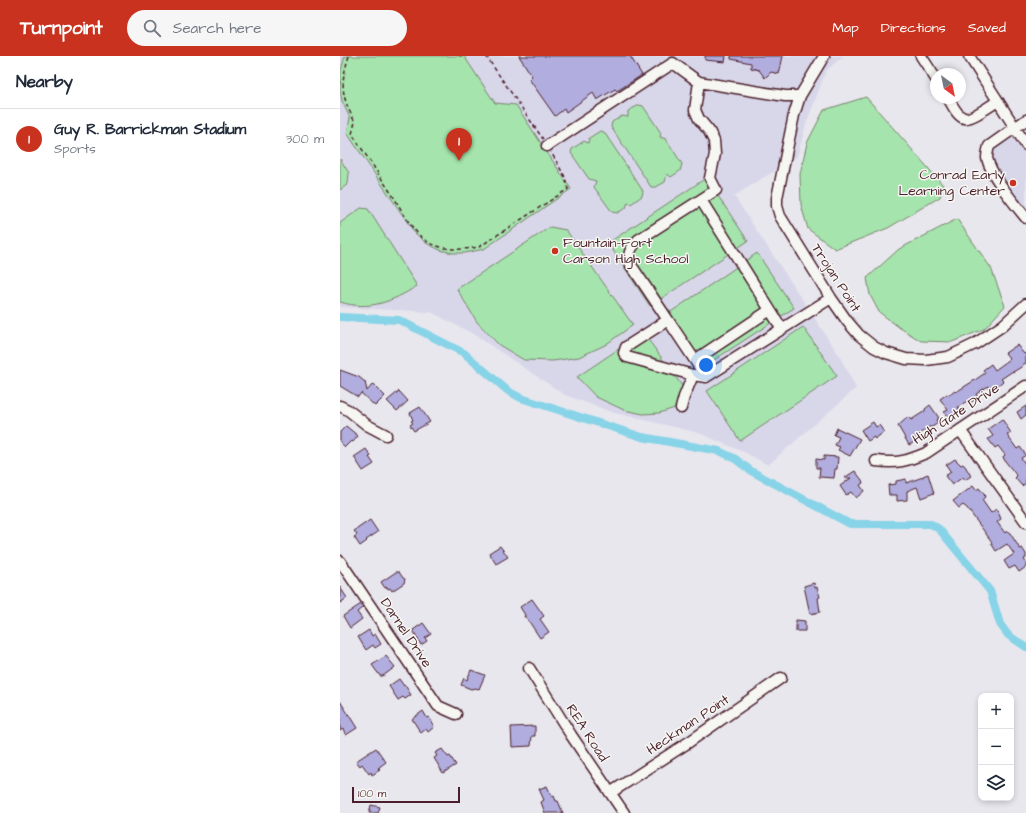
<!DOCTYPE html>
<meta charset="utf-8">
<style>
:root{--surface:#fff;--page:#f6f6f7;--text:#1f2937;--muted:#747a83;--line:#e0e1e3;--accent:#c8321e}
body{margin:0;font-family:"Architects Daughter",sans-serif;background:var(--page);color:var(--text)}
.controls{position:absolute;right:12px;bottom:12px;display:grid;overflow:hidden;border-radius:8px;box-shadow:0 2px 6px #0003}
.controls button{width:36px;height:36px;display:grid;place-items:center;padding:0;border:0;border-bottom:1px solid var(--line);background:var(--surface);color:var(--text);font:20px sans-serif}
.compass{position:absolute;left:590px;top:12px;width:36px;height:36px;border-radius:50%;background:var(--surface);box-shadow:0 2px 6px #0003;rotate:147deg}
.scale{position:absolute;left:12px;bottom:10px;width:108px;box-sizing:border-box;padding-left:4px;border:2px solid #4a1f2b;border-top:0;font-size:11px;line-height:14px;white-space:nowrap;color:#4a1f2b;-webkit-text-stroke:3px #f6f6f2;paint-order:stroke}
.you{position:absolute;left:366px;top:309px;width:14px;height:14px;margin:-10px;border:3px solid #fff;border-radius:50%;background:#1a73e8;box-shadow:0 0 0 6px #1a73e833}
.badge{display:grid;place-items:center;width:26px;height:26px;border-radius:50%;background:var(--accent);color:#fff;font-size:13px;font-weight:700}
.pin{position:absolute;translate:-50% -33px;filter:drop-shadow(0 1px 2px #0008)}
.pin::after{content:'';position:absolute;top:21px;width:14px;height:12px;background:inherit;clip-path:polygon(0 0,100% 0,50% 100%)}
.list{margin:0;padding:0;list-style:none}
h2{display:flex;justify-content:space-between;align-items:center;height:52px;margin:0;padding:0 16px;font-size:17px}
h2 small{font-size:13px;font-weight:400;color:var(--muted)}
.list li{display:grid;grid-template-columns:26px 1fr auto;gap:12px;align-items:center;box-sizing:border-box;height:60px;padding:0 16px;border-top:1px solid var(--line)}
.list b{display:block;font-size:15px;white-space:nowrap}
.list p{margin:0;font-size:13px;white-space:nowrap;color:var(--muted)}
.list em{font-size:13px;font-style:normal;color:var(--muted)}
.icon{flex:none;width:22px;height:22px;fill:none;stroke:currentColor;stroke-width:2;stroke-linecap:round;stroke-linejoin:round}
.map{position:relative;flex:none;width:686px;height:757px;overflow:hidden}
header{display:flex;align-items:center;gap:24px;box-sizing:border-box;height:56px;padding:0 20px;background:var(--accent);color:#fff}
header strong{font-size:19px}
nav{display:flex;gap:22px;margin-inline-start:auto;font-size:14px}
.search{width:280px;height:36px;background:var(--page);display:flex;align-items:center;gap:10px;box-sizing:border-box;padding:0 14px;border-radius:22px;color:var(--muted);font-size:15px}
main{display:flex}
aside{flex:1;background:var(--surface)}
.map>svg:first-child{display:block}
.built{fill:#d8d6e9}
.green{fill:#a5e4ad;stroke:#78826c}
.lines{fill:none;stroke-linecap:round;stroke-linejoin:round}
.canal{stroke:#87d3e7;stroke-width:8}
.building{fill:#b1adde;stroke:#4a1f2b}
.minor-casing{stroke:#4a1f2b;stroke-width:13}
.path{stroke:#4a1f2b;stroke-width:1.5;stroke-dasharray:4 3;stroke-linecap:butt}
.minor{stroke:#f6f6f2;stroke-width:10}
.poi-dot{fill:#c8321e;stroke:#f6f6f2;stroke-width:1.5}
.labels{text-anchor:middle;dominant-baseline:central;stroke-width:3;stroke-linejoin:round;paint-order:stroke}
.poi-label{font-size:14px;fill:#4a1f2b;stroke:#f6f6f2;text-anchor:end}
.street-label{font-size:14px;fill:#4a1f2b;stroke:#f6f6f2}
</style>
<header>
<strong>Turnpoint</strong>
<div class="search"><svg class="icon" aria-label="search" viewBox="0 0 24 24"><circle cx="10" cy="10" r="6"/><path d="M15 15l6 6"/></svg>Search here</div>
<nav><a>Map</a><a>Directions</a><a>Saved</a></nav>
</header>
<main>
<aside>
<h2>Nearby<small></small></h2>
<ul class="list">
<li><span class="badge">1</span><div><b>Guy R. Barrickman Stadium</b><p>Sports</p></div><em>300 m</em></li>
</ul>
</aside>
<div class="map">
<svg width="686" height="757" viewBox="0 0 686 757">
<rect width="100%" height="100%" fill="#e8e7ee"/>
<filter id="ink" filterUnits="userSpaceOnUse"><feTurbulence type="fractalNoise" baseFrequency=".025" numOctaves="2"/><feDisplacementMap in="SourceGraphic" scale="8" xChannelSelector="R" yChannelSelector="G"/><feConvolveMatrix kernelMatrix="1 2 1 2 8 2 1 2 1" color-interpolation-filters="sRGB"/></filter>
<g filter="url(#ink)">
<path class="built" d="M0,0H503L486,15L466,68L457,101L394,140L500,301L516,332L428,409L406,397L359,377L271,356L225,339L135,279L91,256L0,251Z
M686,64V162L650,111L649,90Z"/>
<path class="green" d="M5,0H124L155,47L176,49L231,133L144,193L125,197H113L100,194L86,187L74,176L7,77L10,62L2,45L0,34L1,14Z
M526,41L603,129L600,141L548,172L495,193L468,173L461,149L460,118L467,87L484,54Z
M299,49L303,50L321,77L320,81L326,83L342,108L340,115L331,121L327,118L325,126L316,131H311L271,71L272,66L282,60L288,61V55Z
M260,75L264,76L303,135L302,140L291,148L288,146L286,152L277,157L272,156L254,131L256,125L249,123L231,97L232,93L244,85L248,87L249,82Z
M0,103L9,117L8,128L0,134Z
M366,122L408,185L310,250L268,187Z
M21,152L28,153L77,230C52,246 29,255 0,246V167Z
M617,163L651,212L665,250L644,273L612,286L581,285L560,272L539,256L530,239L527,222L559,193Z
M210,171L226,174L293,269L265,289L239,301L213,305L184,304L159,289L137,266L117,233Z
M417,197L454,252L357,315L322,262Z
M463,271L497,320L400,385L367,335Z
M298,280L307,282L351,342L335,352L319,357L303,358L284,354L256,341L237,321Z"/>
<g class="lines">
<path class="canal" d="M0,261L59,264L124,297L168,335L181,342L302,381L379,395L394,402L411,415L510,468H591L599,473L650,535L660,568L668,579L686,591"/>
</g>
<path class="building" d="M179,0H290L302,19L277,35L275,33L257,44L253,37L226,56L224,53L215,60L189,23L192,20Z
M365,0H386L385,6L365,4Z
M391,0H443L439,18L431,16L425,22L419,14L411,12V7L391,3Z
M677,289L684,298L686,297V307L682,309L683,310L673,316V315L661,323L663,325L655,332L651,334L648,330L636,338L638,341L629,348L627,345L618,351L620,354L618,355L619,357L613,362L611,359L608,362L604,356L608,354L600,343L607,338L609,339L615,335L616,336L635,324L645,317L643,314L651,308L655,314L670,303L665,297Z
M0,314L19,321L25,326L27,335L33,328L45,340L35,350L21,337L18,341L0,330Z
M59,335L68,345L57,355L47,345Z
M590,349L599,362L596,364L598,367L592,371H589L576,380L578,384L569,389L558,370L568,361L571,364L585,355V353Z
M686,350V359L681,363L677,356Z
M80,351L90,366L74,375L70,369L73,367L71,365L73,364L70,357Z
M662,363L671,377L667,379L677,393L680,391L686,399L681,402L686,409V427L682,430L675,422L677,420L665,405L663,401L665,399L658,390L655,392L648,383L653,380L648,373Z
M533,366L536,371L539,369L544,376L535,383L534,381L528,385L521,374Z
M6,370L18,380L13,386L11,385L5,391L0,386V376Z
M497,372L520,383L510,400L498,394L500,391L495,389L499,381L494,379Z
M26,393L31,400L29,401L34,408L23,415L14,401Z
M484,400L498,401L497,413H495L494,422L479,421L480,412H476V403L484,404Z
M615,403L621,409L623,408L625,410L631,420L625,424L623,421L612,429L605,420L611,416L606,409Z
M515,415L522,424L523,427L520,429L524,435L516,442L511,436L506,439L500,430L511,422H504Z
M588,418L594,437L581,442L577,431L567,435V444L557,445V439H549L548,429L556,428V425L566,423V427L583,421V420Z
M633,430L636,434L639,432L644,438L645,441L642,444L651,457L656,453L659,458L661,463L657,466L665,477L667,475L670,477L680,493L682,492L686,498V502L684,503L686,507V511L679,516L675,510L669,513L664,505L674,498L667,488L656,495L651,487L652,486L627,452L623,449L619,452L613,445Z
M30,464L38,476L26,484L27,485L20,490L14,481L17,479L14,475Z
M160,490L168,501L156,508L149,497Z
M56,516H59L63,522L65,523L64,527L52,535L50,532L48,533L47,531L45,532L41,526Z
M474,527L475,532L477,531L480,541L478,542L480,556L470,558L464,530Z
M0,531L7,542L0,547Z
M192,543L204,560L200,563L209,576L200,582L186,561H184L185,559L180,551Z
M21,548L23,551L17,556L22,563L10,572L3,560Z
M456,564L465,565V575H456Z
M83,567L91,578L85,582L87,585L81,589L73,574Z
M29,574L32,580L35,578L41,588L35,592L33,589L26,594L18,581Z
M46,600L55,611L43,620H40L32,609Z
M131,614L145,619L139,633L135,632L131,633L121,629L124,622L127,624Z
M59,623L64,630L65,629L71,639L65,643L63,641L58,644L49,630Z
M0,645L17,672L6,679L3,673L0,675Z
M83,655L87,662L89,661L94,671L88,676L86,673L81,677L72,663Z
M195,670V680H192L191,690L172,691L171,671Z
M36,692L46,706L38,712L40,714L32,719L31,716L29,718L22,708L20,710L16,705Z
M102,693L108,701L110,700L116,709L103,717L94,702L97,700L95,697Z
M207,730L212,741L214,740L216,745H218L223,757H205L201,746L204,744L199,733Z
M31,749L40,751L38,757H29Z"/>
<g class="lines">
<defs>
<path id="minor" d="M484,0L460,40L454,59L437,142V150L440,160L491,242L507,265L519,279L534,291L546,297L566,303L586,304L608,301L635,288L662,270L686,248
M581,0L596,23
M608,42C612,48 617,60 624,62C631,64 651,49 658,45L629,0
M658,45L686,89
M686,64L649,90C648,94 647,98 647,102C651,120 674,147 686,162
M207,90L333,7L359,26L445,40H460
M361,144L442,273
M328,264L291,209C287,198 290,193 298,184L376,134L370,122L375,98L374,85L369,75L359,63L355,54L359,26
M355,304L430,254
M366,321L328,264L286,291L284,297L287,301L353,319L366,321L491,242
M0,350L8,354L27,369L46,379
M341,352L344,341L353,319
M620,374L686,466
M536,405C557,408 567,405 586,397L686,330
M0,505L98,650L116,658
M189,612L231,679L284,757
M270,737L349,686L441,622"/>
</defs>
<use href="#minor" class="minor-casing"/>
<path class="path" d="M9,0C0,28 1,40 15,66L12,78C26,99 39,119 53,140C63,156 72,176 88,186C104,195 122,194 139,191L228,133L225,121L211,96
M120,0H121
M146,0L203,83"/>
<use href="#minor" class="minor"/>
</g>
</g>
<g class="poi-dot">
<circle cx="673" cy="127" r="4"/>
<circle cx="215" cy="195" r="4"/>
</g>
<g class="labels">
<g class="poi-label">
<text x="665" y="119">Conrad Early<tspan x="665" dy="16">Learning Center</tspan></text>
<text x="223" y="187" text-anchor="start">Fountain-Fort<tspan x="223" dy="16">Carson High School</tspan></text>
</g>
<g class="street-label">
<text transform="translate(496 222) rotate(57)">Trojan Point</text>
<text transform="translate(616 358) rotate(-33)">High Gate Drive</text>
<text transform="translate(66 577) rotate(56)">Darnel Drive</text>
<text transform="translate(348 669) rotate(-34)">Heckman Point</text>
<text transform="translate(247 677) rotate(57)">REA Road</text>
</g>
</g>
</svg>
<div class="controls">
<button>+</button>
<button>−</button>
<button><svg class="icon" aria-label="layers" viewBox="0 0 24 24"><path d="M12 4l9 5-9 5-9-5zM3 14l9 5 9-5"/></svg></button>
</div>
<svg class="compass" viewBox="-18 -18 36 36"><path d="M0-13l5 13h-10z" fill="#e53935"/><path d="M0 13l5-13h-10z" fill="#747a83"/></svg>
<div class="scale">100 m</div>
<div class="you"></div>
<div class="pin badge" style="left:119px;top:105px">1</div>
</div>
</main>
